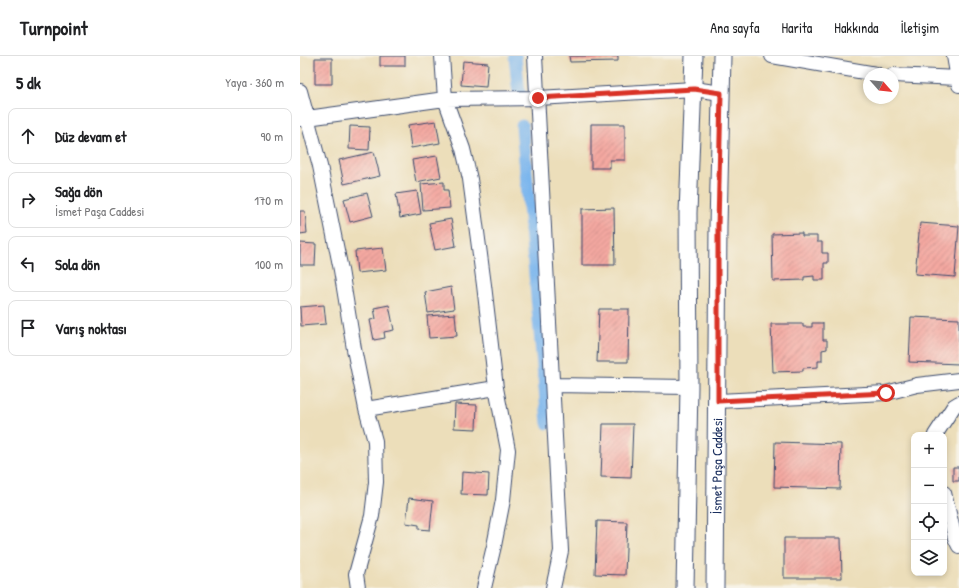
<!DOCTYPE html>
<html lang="tr">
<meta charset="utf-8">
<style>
:root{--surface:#fff;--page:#f2f2f2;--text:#202124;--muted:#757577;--line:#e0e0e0}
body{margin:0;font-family:"Patrick Hand",sans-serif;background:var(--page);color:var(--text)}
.controls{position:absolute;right:12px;bottom:12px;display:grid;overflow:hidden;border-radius:8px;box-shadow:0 2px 6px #0003}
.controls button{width:36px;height:36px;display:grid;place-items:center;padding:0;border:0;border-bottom:1px solid var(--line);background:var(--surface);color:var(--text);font:20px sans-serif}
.compass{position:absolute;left:563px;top:12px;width:36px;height:36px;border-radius:50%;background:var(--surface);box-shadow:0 2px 6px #0003;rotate:117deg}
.stop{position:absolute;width:12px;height:12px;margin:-9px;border:3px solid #d93025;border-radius:50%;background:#fff}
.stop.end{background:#d93025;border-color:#fff;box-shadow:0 1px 4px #0008}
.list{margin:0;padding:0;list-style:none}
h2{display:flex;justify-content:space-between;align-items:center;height:52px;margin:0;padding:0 16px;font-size:17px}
h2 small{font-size:13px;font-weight:400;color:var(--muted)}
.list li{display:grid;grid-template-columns:26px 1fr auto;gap:12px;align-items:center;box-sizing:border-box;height:56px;margin:0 8px 8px;padding:0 8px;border:1px solid var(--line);border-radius:8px}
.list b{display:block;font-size:15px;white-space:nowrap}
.list p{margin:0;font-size:13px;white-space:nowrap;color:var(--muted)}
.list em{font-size:13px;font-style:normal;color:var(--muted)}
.icon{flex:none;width:22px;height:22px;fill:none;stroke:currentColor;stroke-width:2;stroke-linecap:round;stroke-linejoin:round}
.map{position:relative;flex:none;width:659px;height:532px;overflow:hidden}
header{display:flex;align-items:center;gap:24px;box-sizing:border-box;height:56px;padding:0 20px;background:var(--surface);border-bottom:1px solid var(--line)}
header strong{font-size:19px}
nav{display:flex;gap:22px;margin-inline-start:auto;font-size:14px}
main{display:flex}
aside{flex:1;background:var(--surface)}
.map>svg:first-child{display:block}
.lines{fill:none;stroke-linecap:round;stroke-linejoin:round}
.canal{stroke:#7cb6ed;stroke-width:13}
.building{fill:url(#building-hatch)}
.minor-casing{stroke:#3a496c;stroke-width:16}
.major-casing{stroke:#3a496c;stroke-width:19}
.minor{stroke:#fff;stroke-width:14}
.major{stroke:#fff;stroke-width:17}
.route{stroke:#d93025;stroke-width:5}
.labels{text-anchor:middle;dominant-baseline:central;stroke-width:3.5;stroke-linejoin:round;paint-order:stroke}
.street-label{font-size:14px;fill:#1b2f5e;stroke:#f7f3e8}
</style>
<header>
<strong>Turnpoint</strong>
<nav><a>Ana sayfa</a><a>Harita</a><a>Hakkında</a><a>İletişim</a></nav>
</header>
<main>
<aside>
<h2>5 dk<small>Yaya · 360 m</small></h2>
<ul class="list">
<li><svg class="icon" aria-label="ahead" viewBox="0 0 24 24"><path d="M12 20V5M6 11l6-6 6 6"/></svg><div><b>Düz devam et</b></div><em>90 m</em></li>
<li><svg class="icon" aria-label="right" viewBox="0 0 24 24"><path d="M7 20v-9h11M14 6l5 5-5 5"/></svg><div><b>Sağa dön</b><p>İsmet Paşa Caddesi</p></div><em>170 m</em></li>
<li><svg class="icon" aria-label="left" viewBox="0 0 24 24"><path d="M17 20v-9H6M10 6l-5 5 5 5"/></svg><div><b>Sola dön</b></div><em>100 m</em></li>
<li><svg class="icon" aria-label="arrive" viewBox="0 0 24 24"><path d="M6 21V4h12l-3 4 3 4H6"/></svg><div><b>Varış noktası</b></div></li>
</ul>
</aside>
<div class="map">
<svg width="659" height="532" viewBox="0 0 659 532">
<defs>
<pattern id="building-hatch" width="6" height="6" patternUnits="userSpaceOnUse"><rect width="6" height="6" fill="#f4a8a0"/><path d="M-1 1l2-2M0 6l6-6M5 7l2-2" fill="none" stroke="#c58986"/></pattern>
</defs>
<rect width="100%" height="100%" fill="#f7f3e8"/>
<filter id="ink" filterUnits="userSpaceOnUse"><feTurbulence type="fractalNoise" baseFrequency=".025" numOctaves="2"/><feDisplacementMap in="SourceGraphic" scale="8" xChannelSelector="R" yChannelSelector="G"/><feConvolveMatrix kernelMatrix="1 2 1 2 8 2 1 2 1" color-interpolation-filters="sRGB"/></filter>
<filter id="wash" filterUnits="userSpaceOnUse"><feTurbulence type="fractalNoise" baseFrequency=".012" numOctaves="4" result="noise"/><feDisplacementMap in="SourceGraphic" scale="16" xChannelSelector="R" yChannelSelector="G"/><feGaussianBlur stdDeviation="0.9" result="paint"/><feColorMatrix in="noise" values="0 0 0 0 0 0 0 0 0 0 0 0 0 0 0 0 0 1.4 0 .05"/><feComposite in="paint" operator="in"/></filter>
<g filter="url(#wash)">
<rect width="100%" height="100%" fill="#ecdeba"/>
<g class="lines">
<path class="canal" d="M215,0L219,38
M222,70L248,367"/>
</g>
<g id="blocks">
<path class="building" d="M80,0H105V10H80Z
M269,0H318V5L270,6Z
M15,2H32V28H15Z
M163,5L188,7L186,31L161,29Z
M136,65L140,87L111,92L108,69Z
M291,68H325V104H310V112H291Z
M50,70L70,71L69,94L49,93Z
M74,96L80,120L44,128L39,104Z
M137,100L141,121L116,126L112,104Z
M144,126V134H148L150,152L123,154L121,128Z
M117,135L121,158L100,162L96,138Z
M67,137L73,160L50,166L44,143Z
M314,152L315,209H282V153Z
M0,155H5L7,177L0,178Z
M151,163L156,190L135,194L129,167Z
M620,167L659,170L655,221L615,218Z
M502,177V180H517V186H522V197H528V207H524V224H514V220L504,221V224L473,225L472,178Z
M0,187L16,188L15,209H0Z
M83,192L86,214L57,217L55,195Z
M151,231L154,253L128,257L125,236Z
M24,249L26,268L1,270L0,251Z
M89,249L94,274L84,276L85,282L74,284L70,264L76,263L74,252Z
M299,253H329L328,306H297Z
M155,258L157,280L129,282L127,260Z
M611,261L659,263V308L609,306Z
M512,267H523V284H527V293L522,294V305H518V311L503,312V315L473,316L471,268H503V271H512Z
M155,348L177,349L176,373L154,372Z
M303,368H333L331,422L301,421Z
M475,386L541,388L540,433L474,431Z
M653,411H659V425H653Z
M162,416L189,418L188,439L161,438Z
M109,442L133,445L130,474L119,473V469L106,467Z
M297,465L327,466L325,519L295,518Z
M484,482H541L542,522H484Z"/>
</g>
</g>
<g filter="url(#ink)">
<use href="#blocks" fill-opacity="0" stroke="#3a496c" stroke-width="1"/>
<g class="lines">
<defs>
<path id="minor" d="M142,0L145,43L163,93L170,123L184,229L196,332L208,394L203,444L194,490L184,532
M235,0L261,495L253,532
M472,0L576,18
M654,0L659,29
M593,19L658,22
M0,35L20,110L41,214L54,293L66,353L75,385L76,426L72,460L56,518L58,532
M0,63L145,43L238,42L394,33L421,37
M253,329L389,331
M418,345L586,337L617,329L659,324
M66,353L196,332
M635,379L654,350L659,347
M644,437L655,482L659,490"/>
<g id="major">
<path d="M385,532L389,331L388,157L394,0"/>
<path id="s1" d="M415,532L418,170L422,0"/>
</g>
</defs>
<use href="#minor" class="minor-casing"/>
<use href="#major" class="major-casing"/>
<use href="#minor" class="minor"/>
<use href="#major" class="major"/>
</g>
</g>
<g class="lines" filter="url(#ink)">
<path class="route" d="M238,42L394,33L421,37L418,170V345L586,337"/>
</g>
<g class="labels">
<g class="street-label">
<text stroke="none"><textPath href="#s1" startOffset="122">İsmet Paşa Caddesi</textPath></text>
</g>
</g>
</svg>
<div class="controls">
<button>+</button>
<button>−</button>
<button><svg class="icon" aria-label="locate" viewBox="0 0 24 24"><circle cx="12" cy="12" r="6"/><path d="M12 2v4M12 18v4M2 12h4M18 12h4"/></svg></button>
<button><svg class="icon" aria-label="layers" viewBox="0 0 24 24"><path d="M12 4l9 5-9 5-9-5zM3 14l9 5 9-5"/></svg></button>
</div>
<svg class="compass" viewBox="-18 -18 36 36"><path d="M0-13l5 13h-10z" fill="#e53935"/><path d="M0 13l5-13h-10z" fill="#757577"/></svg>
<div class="stop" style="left:586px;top:337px"></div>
<div class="stop end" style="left:238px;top:42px"></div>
</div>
</main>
